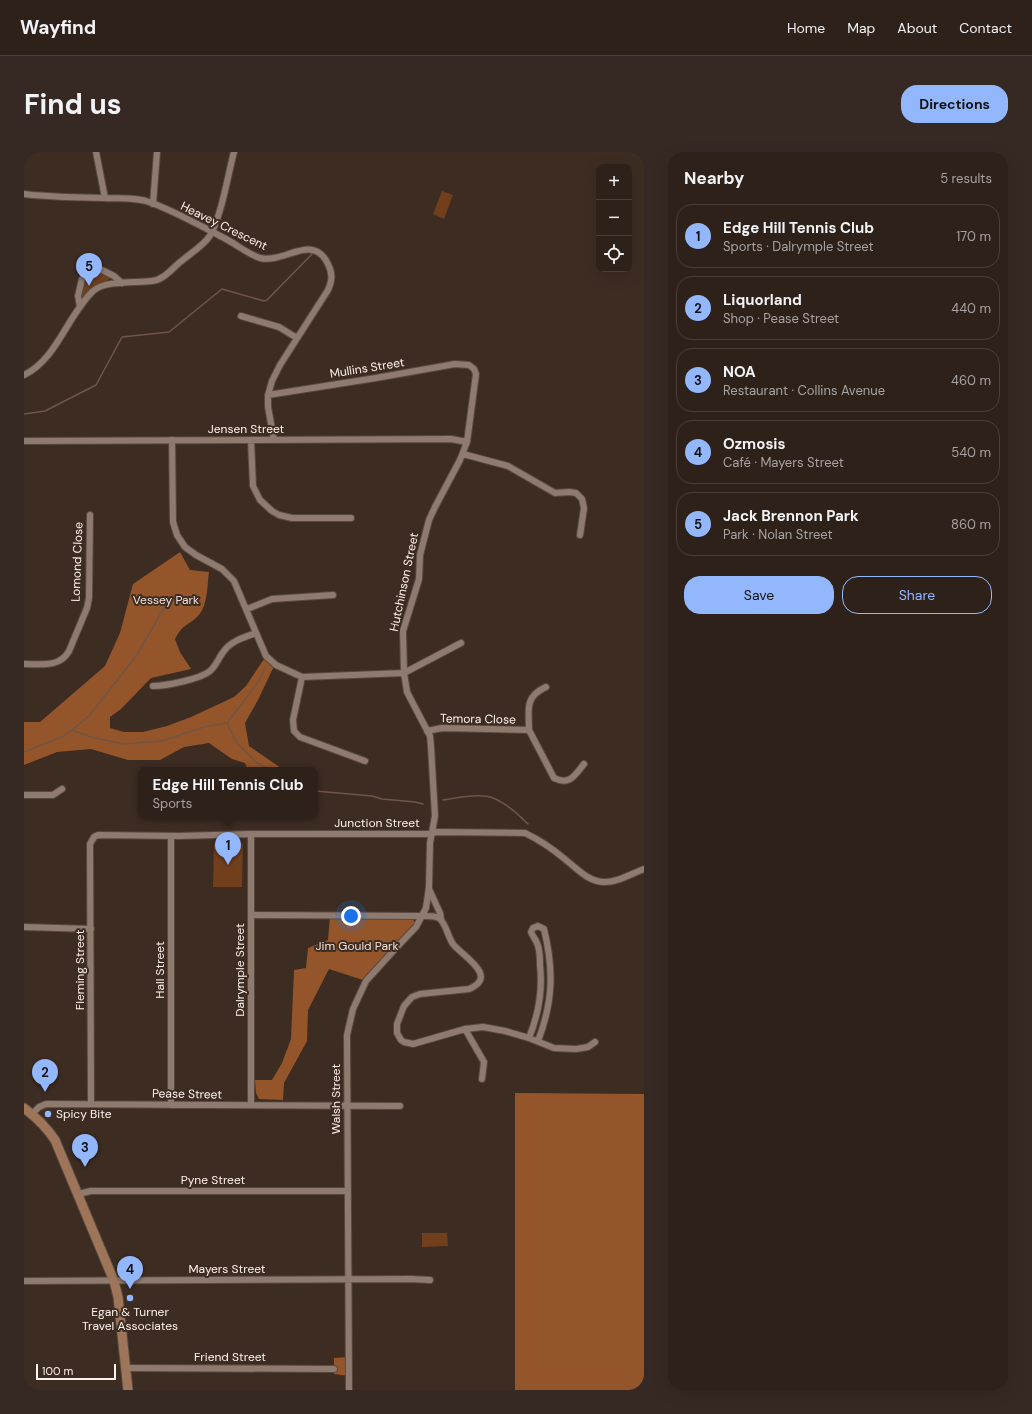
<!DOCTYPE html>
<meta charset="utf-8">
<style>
:root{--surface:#2e211a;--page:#362923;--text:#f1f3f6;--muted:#a7a3a2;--line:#493e39;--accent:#92b7fd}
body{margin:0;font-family:"DM Sans",sans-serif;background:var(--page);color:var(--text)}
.controls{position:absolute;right:12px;top:12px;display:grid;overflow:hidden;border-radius:8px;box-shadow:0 4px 16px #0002}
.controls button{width:36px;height:36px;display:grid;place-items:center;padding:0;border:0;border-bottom:1px solid var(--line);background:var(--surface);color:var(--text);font:20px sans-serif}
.scale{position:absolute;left:12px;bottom:10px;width:80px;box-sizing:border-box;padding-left:4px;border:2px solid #fef2ec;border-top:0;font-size:11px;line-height:14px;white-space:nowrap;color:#fef2ec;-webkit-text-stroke:3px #3d2c22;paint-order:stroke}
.you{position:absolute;left:327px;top:764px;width:14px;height:14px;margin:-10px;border:3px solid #fff;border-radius:50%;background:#1a73e8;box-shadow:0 0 0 6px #1a73e833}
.badge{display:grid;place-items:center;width:26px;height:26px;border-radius:50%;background:var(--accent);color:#111;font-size:13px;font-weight:700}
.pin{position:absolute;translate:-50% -33px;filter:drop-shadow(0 1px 2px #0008)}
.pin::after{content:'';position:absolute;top:21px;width:14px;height:12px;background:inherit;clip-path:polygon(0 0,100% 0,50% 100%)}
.popup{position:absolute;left:114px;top:615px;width:180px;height:52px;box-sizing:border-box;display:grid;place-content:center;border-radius:8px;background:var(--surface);filter:drop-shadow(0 1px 3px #0005);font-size:13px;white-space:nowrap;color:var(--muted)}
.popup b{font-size:15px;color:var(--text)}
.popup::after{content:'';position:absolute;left:50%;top:100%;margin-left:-8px;border:8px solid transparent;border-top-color:var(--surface)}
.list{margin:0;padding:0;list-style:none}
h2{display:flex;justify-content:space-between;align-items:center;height:52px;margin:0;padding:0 16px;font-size:17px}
h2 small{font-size:13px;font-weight:400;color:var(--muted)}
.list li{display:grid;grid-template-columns:26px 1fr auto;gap:12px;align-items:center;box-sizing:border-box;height:64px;margin:0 8px 8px;padding:0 8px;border:1px solid var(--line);border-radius:16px}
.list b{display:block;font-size:15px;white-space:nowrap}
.list p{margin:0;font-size:13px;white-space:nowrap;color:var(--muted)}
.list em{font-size:13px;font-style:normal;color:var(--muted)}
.actions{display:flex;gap:8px;padding:12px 16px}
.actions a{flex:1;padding:9px 0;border:1px solid var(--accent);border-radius:16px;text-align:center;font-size:14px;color:var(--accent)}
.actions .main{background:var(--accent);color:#111}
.icon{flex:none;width:22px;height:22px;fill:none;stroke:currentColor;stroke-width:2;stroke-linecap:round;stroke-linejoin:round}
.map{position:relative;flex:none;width:620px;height:1238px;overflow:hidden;border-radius:16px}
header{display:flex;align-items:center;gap:24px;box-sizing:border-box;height:56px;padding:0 20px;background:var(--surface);border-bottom:1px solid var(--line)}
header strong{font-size:19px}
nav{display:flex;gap:22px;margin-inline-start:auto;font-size:14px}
.intro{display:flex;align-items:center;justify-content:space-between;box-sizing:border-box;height:96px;padding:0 24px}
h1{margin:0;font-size:28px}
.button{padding:10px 18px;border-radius:16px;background:var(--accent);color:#111;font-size:14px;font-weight:700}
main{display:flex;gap:24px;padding:0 24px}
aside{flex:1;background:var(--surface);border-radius:16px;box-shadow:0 4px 16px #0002}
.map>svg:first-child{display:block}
.green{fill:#723f1d}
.forest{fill:#95552b}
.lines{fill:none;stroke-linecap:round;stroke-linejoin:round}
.stream{stroke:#705647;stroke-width:1.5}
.street-casing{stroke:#584940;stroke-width:8}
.secondary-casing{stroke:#584940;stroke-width:11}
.street{stroke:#8e7a6e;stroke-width:6}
.secondary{stroke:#9e7558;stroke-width:9}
.poi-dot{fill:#92b7fd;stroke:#3d2c22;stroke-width:1.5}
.labels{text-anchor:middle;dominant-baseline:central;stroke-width:4;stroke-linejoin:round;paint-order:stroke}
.street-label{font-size:12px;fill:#fef2ec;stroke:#3d2c22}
.park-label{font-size:12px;fill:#f3e0d5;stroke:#3d2c22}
.poi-label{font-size:12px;fill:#fef2ec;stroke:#3d2c22;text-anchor:start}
</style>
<header>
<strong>Wayfind</strong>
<nav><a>Home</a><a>Map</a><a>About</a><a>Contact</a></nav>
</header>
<div class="intro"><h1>Find us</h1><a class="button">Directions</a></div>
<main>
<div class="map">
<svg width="620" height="1238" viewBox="0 0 620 1238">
<rect width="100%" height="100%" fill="#3d2c22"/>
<path class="green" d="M418,39L429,43L420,67L409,62Z
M74,119L87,125L86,127L73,133L59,148L56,145L60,127Z
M190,691H219L218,735H189Z
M398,1081H423L424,1094L398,1095Z"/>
<path class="forest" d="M156,400L166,418L185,420C183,434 184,455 173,465C162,475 159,472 151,487L156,500L167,517L127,526L97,557L86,565V576L100,580H119L143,574L167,565L210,545L222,534L242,504L251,512L234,548L221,571L225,594L260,618H224L221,611L208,607L185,591L160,595L136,608H104L67,597L33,600L0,613V570H16L81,514L96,481L109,432Z
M306,763L388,764L392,775L342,829L305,817L284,858L283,889L260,931L259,948L235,947L232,941L231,928H248L258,911L267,887L270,818L282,816L284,796L304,788Z
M491,941L620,942V1238H491Z
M325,1205V1224L310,1222V1206Z"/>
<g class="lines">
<path class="stream" d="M0,262L21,259L72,233L98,185L145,180L198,137L240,149L243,148L290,100
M203,571L213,591L232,610L245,618
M48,578L67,585L100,592L138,589L180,575L203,571L234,530L242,515
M0,600L40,584L65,564L112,504L143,451
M291,639L348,644L358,647L391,650L399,652
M419,648C432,646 457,641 469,646C482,651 494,662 504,672"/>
<defs>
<path id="street" d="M72,0L81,46
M0,42L8,43C32,45 56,46 80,46C96,47 113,45 128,51C152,60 179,75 202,87C213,93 224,102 236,106C260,112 289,80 304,112C309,122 308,129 304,138L256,213L248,229L244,243V255L250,288
M129,52L133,0
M56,155L54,144L58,127L67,120L78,118L90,124L98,131
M217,164L255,175L273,186
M0,223C33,207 43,164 69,139C81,128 112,131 128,129C139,128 147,118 155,111C164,103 179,94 185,85C197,67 204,22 210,0
M244,243L352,226L431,212L445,213L450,217L452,222L443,290L436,308L411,355L405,368L396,403L395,427L379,479L380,521L383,540L406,584L407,595L411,664L406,691L405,735L402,756L392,775L372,796L342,829L329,857L323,883L325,1238
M148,288L149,370L153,383L161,395L172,403L198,417L210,429L242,504L252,513L278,525L380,521L437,491
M227,288L229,334L236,348L248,359L255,363L268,366H327
M0,289L427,287L443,290
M439,302L484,314L531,341L545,340L552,341L558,347L560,356L556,383
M223,457L248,447L309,443
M0,512C16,512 36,516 45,499L63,456L65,446L66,363
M278,525L269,568L270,579L276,585L341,609
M129,534C141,534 177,527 186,519C192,514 195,505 200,499C207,489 221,485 232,481
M505,578L530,626C546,634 551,623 560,612
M403,579L418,576L505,578C505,558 500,545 522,535
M0,643H29L38,637
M405,737L416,761L417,767
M227,763L398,764C404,764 412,763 416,767C422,772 424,785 429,792C437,803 476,824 445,837L396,842L388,845L380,854L373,872V881L377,888L380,890L389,892L441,877L459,875L481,879L505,886L530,896L552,897L564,895L571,890
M0,775L67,777
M441,877L460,910L458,927
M505,886C515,861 519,839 516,813C516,807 516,800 514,794C513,789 509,785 507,780L509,776L514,774L520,777C530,818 529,850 514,889
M67,952L66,692L70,685L74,683L155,684L227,682H403L413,680L501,681C516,688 530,698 542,708C553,717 564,729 579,730C592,731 607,722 620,717
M147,953V684
M227,953V682
M8,962L15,955L22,952L376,954
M54,1042L67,1039H324
M0,1129L387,1127L406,1128
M102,1216L310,1217"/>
<path id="secondary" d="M0,956C12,965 23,976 31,988L90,1129L94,1145L104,1238"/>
</defs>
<use href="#street" class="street-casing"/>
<use href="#secondary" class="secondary-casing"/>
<use href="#street" class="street"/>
<use href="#secondary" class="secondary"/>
</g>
<g class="poi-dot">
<circle cx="24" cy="962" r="4"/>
<circle cx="106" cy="1146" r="4"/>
</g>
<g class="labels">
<g class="street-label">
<text transform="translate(200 74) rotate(26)">Heavey Crescent</text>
<text transform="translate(343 216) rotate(-9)">Mullins Street</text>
<text x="222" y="277">Jensen Street</text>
<text transform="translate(53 410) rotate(-88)">Lomond Close</text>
<text transform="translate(380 430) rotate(-78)">Hutchinson Street</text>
<text transform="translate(454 567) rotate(1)">Temora Close</text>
<text x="353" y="671">Junction Street</text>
<text transform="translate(56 818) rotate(-90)">Fleming Street</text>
<text transform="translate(136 818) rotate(-90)">Hall Street</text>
<text transform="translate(216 818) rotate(-90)">Dalrymple Street</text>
<text transform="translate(163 942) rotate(1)">Pease Street</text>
<text transform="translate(312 947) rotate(-90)">Walsh Street</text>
<text x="189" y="1028">Pyne Street</text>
<text x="203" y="1117">Mayers Street</text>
<text x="206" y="1205">Friend Street</text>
</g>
<g class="park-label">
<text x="142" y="448">Vessey Park</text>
<text x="333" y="794">Jim Gould Park</text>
</g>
<g class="poi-label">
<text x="32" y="962">Spicy Bite</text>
<text x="106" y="1160" text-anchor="middle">Egan &amp; Turner<tspan x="106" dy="14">Travel Associates</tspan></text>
</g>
</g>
</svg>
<div class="controls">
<button>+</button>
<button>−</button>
<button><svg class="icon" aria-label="locate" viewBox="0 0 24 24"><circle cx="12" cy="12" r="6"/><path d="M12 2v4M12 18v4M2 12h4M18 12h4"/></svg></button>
</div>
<div class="scale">100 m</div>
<div class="you"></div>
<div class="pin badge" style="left:204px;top:713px">1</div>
<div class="popup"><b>Edge Hill Tennis Club</b>Sports</div>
<div class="pin badge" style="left:21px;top:940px">2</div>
<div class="pin badge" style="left:61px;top:1015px">3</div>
<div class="pin badge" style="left:106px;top:1137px">4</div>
<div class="pin badge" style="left:65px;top:134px">5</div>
</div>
<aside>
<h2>Nearby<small>5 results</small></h2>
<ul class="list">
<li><span class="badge">1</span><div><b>Edge Hill Tennis Club</b><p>Sports · Dalrymple Street</p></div><em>170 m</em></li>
<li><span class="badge">2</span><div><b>Liquorland</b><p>Shop · Pease Street</p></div><em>440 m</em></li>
<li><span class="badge">3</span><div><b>NOA</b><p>Restaurant · Collins Avenue</p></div><em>460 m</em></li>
<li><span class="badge">4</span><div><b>Ozmosis</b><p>Café · Mayers Street</p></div><em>540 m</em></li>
<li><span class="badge">5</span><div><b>Jack Brennon Park</b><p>Park · Nolan Street</p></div><em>860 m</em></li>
</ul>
<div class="actions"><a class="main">Save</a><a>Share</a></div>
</aside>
</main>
